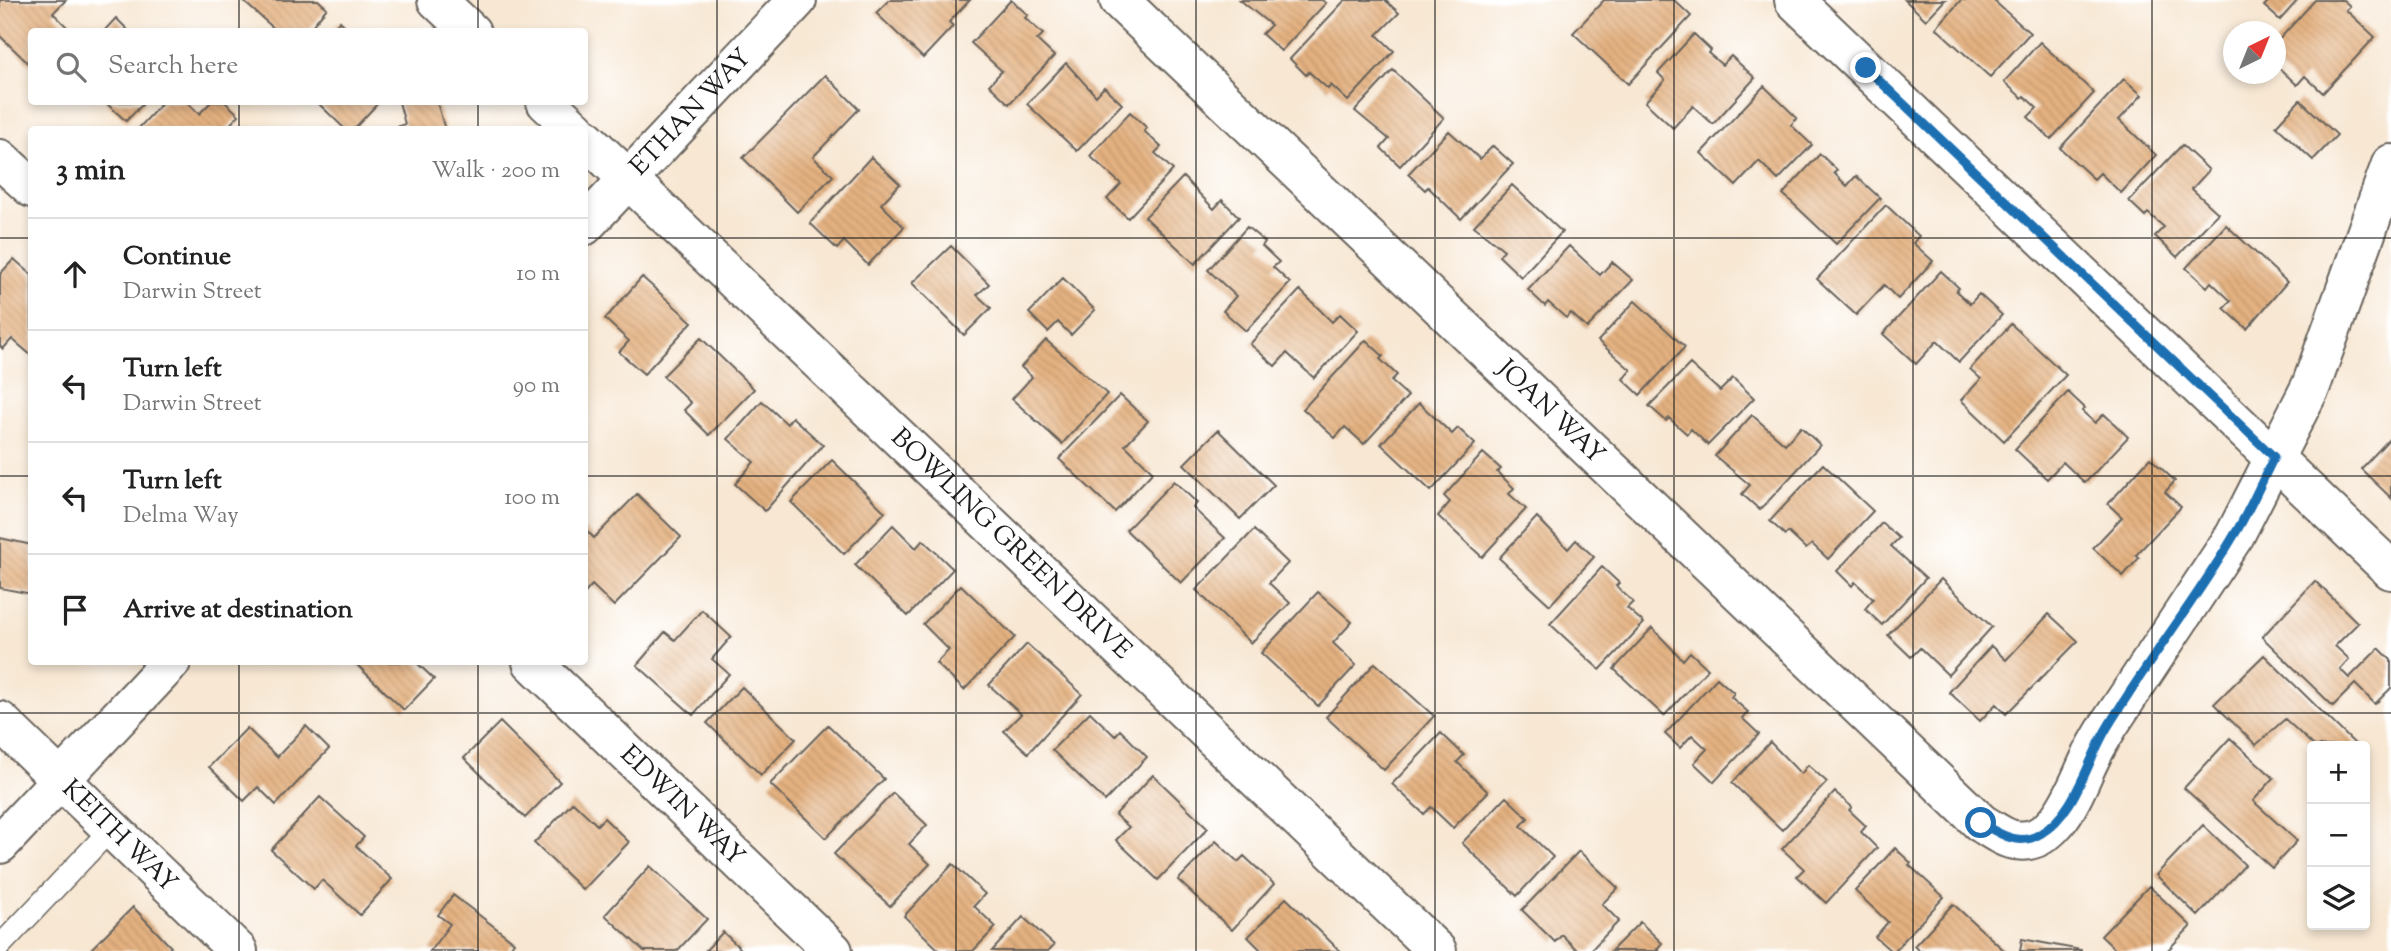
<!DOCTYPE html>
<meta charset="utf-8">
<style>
:root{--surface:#fff;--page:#f6f6f6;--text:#222;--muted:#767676;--line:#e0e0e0}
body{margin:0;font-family:"Sorts Mill Goudy",serif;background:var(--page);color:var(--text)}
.controls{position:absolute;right:21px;bottom:21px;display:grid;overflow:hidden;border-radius:7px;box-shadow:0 4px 10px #0003}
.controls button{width:63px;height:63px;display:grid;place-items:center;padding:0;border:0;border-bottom:2px solid var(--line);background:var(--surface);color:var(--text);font:35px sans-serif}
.compass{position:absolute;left:2223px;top:21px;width:63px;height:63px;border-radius:50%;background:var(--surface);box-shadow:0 4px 10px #0003;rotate:43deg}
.stop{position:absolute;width:21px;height:21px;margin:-16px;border:5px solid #1f6fb2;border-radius:50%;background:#fff}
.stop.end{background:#1f6fb2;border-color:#fff;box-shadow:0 2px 7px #0008}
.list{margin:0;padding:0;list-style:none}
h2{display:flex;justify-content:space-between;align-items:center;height:91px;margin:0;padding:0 28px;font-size:30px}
h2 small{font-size:23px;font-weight:400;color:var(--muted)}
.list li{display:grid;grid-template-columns:46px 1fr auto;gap:21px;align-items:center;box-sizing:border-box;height:112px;padding:0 28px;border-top:2px solid var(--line)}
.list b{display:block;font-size:26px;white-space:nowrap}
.list p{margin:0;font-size:23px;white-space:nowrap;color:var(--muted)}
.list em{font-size:23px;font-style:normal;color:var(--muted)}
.icon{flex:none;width:38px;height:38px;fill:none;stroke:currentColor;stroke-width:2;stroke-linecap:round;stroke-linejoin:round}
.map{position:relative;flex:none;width:2391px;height:951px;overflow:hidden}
.search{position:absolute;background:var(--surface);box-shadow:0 4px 10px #0003;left:28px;top:28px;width:560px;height:77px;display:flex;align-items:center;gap:18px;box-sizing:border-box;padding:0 24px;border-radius:7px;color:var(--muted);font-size:26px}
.panel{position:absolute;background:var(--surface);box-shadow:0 4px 10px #0003;left:28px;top:126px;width:560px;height:539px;border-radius:7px}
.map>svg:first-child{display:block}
.building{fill:url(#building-back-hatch)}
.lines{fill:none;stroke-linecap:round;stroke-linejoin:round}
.lane-casing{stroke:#69635c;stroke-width:24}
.street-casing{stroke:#69635c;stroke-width:42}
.secondary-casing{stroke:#69635c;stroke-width:42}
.lane{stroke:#fff;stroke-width:21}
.street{stroke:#fff;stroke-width:38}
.secondary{stroke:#fff;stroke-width:38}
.route{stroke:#1f6fb2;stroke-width:9}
.grid{fill:none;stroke:#1c1c1c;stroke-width:2;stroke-opacity:0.55}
.labels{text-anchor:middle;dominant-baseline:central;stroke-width:6;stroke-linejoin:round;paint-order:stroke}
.street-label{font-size:26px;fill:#1c1c1c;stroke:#fff}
</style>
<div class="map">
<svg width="2391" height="951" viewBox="0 0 2391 951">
<defs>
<pattern id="building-back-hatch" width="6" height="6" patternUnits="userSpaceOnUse" patternTransform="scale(1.75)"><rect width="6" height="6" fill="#e4b180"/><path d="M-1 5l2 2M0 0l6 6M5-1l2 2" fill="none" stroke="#c3986e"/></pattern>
</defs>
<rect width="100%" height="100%" fill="#fff"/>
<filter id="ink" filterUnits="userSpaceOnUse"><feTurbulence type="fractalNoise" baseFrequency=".0143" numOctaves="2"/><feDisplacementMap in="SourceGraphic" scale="14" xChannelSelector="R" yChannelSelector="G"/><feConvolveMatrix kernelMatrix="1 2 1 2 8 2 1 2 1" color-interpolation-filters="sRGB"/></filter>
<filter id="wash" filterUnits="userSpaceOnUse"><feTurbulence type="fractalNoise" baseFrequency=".00686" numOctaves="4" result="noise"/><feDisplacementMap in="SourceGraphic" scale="28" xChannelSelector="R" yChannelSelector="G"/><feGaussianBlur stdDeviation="1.57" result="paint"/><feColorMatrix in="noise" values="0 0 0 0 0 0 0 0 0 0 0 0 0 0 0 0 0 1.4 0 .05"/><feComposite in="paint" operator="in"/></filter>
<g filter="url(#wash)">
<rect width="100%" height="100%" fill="#f7e7d3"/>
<g id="blocks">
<path class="building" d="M0,0H66L53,13L72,32H32V67L0,36Z
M242,0H318L327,8L307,32H278Z
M889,0H970L949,22L953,26L923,58L876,13Z
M1011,0L1028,15L1025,18L1043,34L1037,40L1054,56L1009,104L989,85L1002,71L971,43Z
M1240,0H1322L1326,3L1281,51L1262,34L1271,25Z
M1345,0H1385L1399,13L1377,35L1394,51L1348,101L1331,85L1328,89L1309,72L1306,75L1290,59Z
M1604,0H1674L1691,16L1628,84L1573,33Z
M1905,0H1945L1926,20Z
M1961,0H1993L2030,33L1990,77L1936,28Z
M2270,0H2298L2280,20L2264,6Z
M2315,0H2343L2350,6L2346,10L2375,37L2323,93L2305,76L2297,85L2276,65V56L2279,52L2276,49V43Z
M116,18L130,32H103Z
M340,21L351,32H330Z
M1694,34L1711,50L1708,53L1722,65L1731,56L1755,78L1713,124L1693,106L1673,128L1645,102L1665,80L1658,73Z
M2040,42L2094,93L2051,139L2028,117L2037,108L2024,96L2022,98L2004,82Z
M1066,63L1096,96L1104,87L1122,104L1077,151L1027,104Z
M1393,70L1444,118L1400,166L1381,148L1389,139L1355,111Z
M825,75L859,109L813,157L833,176L797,212L743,158Z
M2124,79L2142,95L2119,120L2156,155L2121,193L2100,173L2094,179L2060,148Z
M1764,86L1797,118L1791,125L1812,145L1778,180L1759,161L1736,186L1701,153Z
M2300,100L2337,135L2313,160L2276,126Z
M105,102H145L126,121Z
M163,102H187L199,114L211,102H225L239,115L225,130H137Z
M321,102H379L353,130H346L319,104Z
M399,102H437L445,130H388L405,124Z
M1130,112L1147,128L1144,131L1161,147L1155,153L1173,170L1128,218L1107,199L1121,184L1090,156Z
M1449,131L1480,159L1493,146L1513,164L1461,219L1428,187L1425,190L1408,174Z
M2182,145L2209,170L2192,189L2218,213L2177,257L2155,236L2164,227L2148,213L2145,216L2129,201Z
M1820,154L1837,170L1834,173L1847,186L1856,176L1880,198L1836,244L1783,194Z
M871,157L900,184L881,204L904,227L868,265L844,241L837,249L810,223Z
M1183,177L1214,209L1222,200L1239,217L1195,264L1145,217Z
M1512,185L1562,232L1521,277L1499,256L1504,250L1474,226Z
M1886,205L1919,236L1913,243L1933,261L1898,299L1884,285L1856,315L1817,279Z
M2226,225L2287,282L2247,329L2224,308L2231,301L2211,282L2207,287L2186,268Z
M1247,227L1265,242L1262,246L1279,262L1273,267L1290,283L1246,331L1223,311L1236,296L1208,270Z
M951,246L989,284L977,295L991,308L964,335L912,283Z
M1569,246L1600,275L1612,262L1633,280L1587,328L1571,313L1566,318L1548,302L1545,306L1528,290Z
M14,259L32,275V356L12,339L3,349L0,346V274Z
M1941,271L1959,288L1956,291L1970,304L1979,294L2002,315L1959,362L1937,341L1916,364L1883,334Z
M642,277L692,322L644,374L619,352L629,341L605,319Z
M1063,278L1095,310L1071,335L1058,322L1048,332L1029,313Z
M1300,290L1332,322L1340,314L1358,331L1314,378L1287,353L1275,366L1250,344Z
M1635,301L1685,347L1640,395L1623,379L1631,370L1598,341Z
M2011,324L2066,375L2004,441L1961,400L1981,379L1970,369Z
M701,338L754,389L709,435L684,410L691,403L663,376Z
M1046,340L1107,394L1062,444L1012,399L1032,377L1021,367Z
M1366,340L1383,356L1380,359L1397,375L1391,381L1408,396L1364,444L1345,427L1335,438L1303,409Z
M1690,364L1720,391L1733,378L1754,398L1708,445L1691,429L1687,434L1669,418L1666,421L1649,406Z
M2068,392L2085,408L2082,411L2095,423L2104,414L2128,437L2085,483L2063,462L2047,479L2015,449Z
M1120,395L1148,421L1125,445L1153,472L1115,512L1059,459Z
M762,401L787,424L792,417L823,445L765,511L735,484L754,462L728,439Z
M1419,403L1452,434L1458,428L1475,444L1431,491L1381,444Z
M1752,415L1785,444L1801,427L1820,445L1760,510L1742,494L1750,485L1715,456Z
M1218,430L1274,485L1240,519L1184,464Z
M2391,437V498L2361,469Z
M1483,453L1501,469L1497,472L1514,488L1509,494L1526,509L1482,557L1438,516L1450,502L1444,496Z
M2150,458L2175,481L2165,492L2181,507L2136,555L2139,558L2123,576L2093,548L2122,517L2108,504Z
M832,460L885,512L844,554L791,502Z
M1823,464L1873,511L1828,559L1812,544L1806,549L1788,532L1785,535L1770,521Z
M1174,481L1197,503L1193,508L1225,538L1181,583L1126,530Z
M637,494L681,537L614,606L592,585L584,594V528L594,538Z
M1537,517L1568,549L1576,540L1594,557L1550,605L1499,558Z
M1882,523L1899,538L1891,546L1926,578L1882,625L1865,609L1873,599L1855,582L1852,586L1837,571Z
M893,525L916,548L923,540L953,569L908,616L855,565Z
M1254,530L1288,563L1269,583L1290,603L1251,643L1196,590Z
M0,538L32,545V594L0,588Z
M1602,567L1619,583L1616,586L1633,602L1627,608L1644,623L1600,670L1550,624Z
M1941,579L1992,627L1948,675L1920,648L1911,657L1888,635Z
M2315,581L2358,623L2335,646L2349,659L2340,669L2349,678L2379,648L2391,660V688L2375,704L2355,684L2333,706L2262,637Z
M961,585L1015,637L964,690L936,663L949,650L923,624Z
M1318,592L1352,622L1333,643L1356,665L1318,706L1261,653Z
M702,610L731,637L712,659L729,674L693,715L637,665L665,632L675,640Z
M2049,614L2078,641L2006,714L1996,704L1980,721L1949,692L1991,646L2006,660Z
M1652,628L1683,660L1690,652L1708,669L1664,716L1614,669Z
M1027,644L1082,694L1028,753L1004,731L1021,714L989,685Z
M2264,655L2355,744L2353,746H2314L2285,719L2256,745L2214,704Z
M354,662H416L434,679L404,710Z
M1375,663L1434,716L1384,770L1326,717Z
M1717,678L1734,693L1731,697L1748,712L1742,718L1759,734L1714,782L1694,763L1707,749L1692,735L1680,748L1665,734Z
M742,687L796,739L761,775L707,723Z
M1090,712L1115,736L1120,730L1147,757L1105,801L1052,750Z
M500,722L560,782L525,818L464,758Z
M828,725L884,779L826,838L770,784Z
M306,726L329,749L276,805L258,787L244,801L209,767L247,728L277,757Z
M1441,733L1464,755L1457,762L1488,792L1453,828L1431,807L1424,814L1392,784Z
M2230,738L2274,778L2253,801L2297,841L2272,868L2184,788Z
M1770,742L1801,774L1808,765L1827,782L1782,830L1732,783Z
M1153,775L1208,828L1158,880L1116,840L1129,827L1115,815Z
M1835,792L1852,807L1849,810L1866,826L1861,832L1877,848L1826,903L1797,876L1804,869L1782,849Z
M893,793L927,825L909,844L930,864L890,906L834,854Z
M320,797L364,837L356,846L392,879L360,915L322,880L314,889L271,850Z
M1506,797L1528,818L1521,826L1553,857L1517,896L1462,843Z
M573,802L597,825L604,818L629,842L583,890L534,843Z
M2203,825L2245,865L2198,916L2156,875Z
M1216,841L1238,862L1244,856L1274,884L1232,930L1178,880Z
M1895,848L1911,863L1909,865L1944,897L1894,951H1891L1875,937L1888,922L1855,891Z
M1579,851L1618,888L1602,904L1619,921L1590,951H1578L1562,935L1555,942L1522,910Z
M953,864L985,894L974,906L996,927L973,951H940L904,916Z
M650,866L707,919L677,951H644L605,915Z
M2149,886L2191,926L2167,951H2117L2101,936Z
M453,895L514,942L507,951H430L450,924L438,915Z
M1286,898L1340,951H1262L1248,937Z
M1953,904L2005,951H1919L1914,946Z
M133,907L171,947L167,951H89Z
M1023,917L1054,945L1048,951H992Z
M1640,922L1662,943L1657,949L1659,951H1611Z
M723,932L743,951H705Z
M2022,939L2081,950V951H2020Z"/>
</g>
</g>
<g filter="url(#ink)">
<use href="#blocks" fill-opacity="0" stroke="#69635c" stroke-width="2"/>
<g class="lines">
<defs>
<path id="lane" d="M0,946L112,828"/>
<g id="street">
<path d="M437,0L471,32"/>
<path id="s1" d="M1119,0L1981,823C1990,828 2000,836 2010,839C2054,851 2074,793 2088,763C2094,750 2101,738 2109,725L2235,535L2311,386L2391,164"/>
<path d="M1794,0L2391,570"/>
<path d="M546,102L576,130"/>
<path id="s2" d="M584,137L1437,951"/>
<path d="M0,159L32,188"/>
<path id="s3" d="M532,662L833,951"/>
<path id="s4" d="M0,721L238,951"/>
</g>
<g id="secondary">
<path id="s5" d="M584,226L797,0"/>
<path d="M0,844L171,662"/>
</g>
</defs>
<use href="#lane" class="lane-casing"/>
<use href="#street" class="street-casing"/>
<use href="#secondary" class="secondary-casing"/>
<use href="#lane" class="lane"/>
<use href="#street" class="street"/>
<use href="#secondary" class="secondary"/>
</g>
</g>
<g class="lines" filter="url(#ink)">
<path class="route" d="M1866,68L2274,457C2261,483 2249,512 2233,537C2194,603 2146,663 2107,728C2086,763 2076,813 2040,834C2019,847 2000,834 1981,823"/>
</g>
<path class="grid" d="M239,0V32M478,0V32M717,0V951M956,0V951M1196,0V951M1435,0V951M1674,0V951M1913,0V951M2152,0V951M239,102V130M478,102V130M0,238H32M584,238H2391M0,476H32M584,476H2391M239,662V951M478,662V951M0,713H2391"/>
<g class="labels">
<g class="street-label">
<text stroke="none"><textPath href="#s5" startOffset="156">ETHAN WAY</textPath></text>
<text stroke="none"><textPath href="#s1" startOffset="597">JOAN WAY</textPath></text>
<text stroke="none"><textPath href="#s2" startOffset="590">BOWLING GREEN DRIVE</textPath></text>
<text stroke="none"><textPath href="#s3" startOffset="208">EDWIN WAY</textPath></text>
<text stroke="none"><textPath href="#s4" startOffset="166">KEITH WAY</textPath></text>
</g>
</g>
</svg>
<div class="controls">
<button>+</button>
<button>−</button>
<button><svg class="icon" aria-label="layers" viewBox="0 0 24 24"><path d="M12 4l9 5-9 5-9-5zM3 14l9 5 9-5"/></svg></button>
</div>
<svg class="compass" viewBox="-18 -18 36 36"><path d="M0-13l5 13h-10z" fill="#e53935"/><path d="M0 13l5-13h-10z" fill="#767676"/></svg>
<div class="stop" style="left:1981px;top:823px"></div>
<div class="stop end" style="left:1866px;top:68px"></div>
<div class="search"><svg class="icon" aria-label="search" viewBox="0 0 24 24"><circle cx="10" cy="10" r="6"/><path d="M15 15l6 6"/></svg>Search here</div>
<section class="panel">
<h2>3 min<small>Walk · 200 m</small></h2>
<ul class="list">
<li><svg class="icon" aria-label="ahead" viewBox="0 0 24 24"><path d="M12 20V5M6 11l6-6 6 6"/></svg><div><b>Continue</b><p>Darwin Street</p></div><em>10 m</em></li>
<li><svg class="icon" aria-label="left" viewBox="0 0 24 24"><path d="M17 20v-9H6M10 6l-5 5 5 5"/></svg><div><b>Turn left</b><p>Darwin Street</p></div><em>90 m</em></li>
<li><svg class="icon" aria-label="left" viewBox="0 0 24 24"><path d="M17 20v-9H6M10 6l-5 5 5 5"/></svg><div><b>Turn left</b><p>Delma Way</p></div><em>100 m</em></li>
<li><svg class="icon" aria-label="arrive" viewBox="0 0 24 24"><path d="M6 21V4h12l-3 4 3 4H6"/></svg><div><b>Arrive at destination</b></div></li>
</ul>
</section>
</div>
